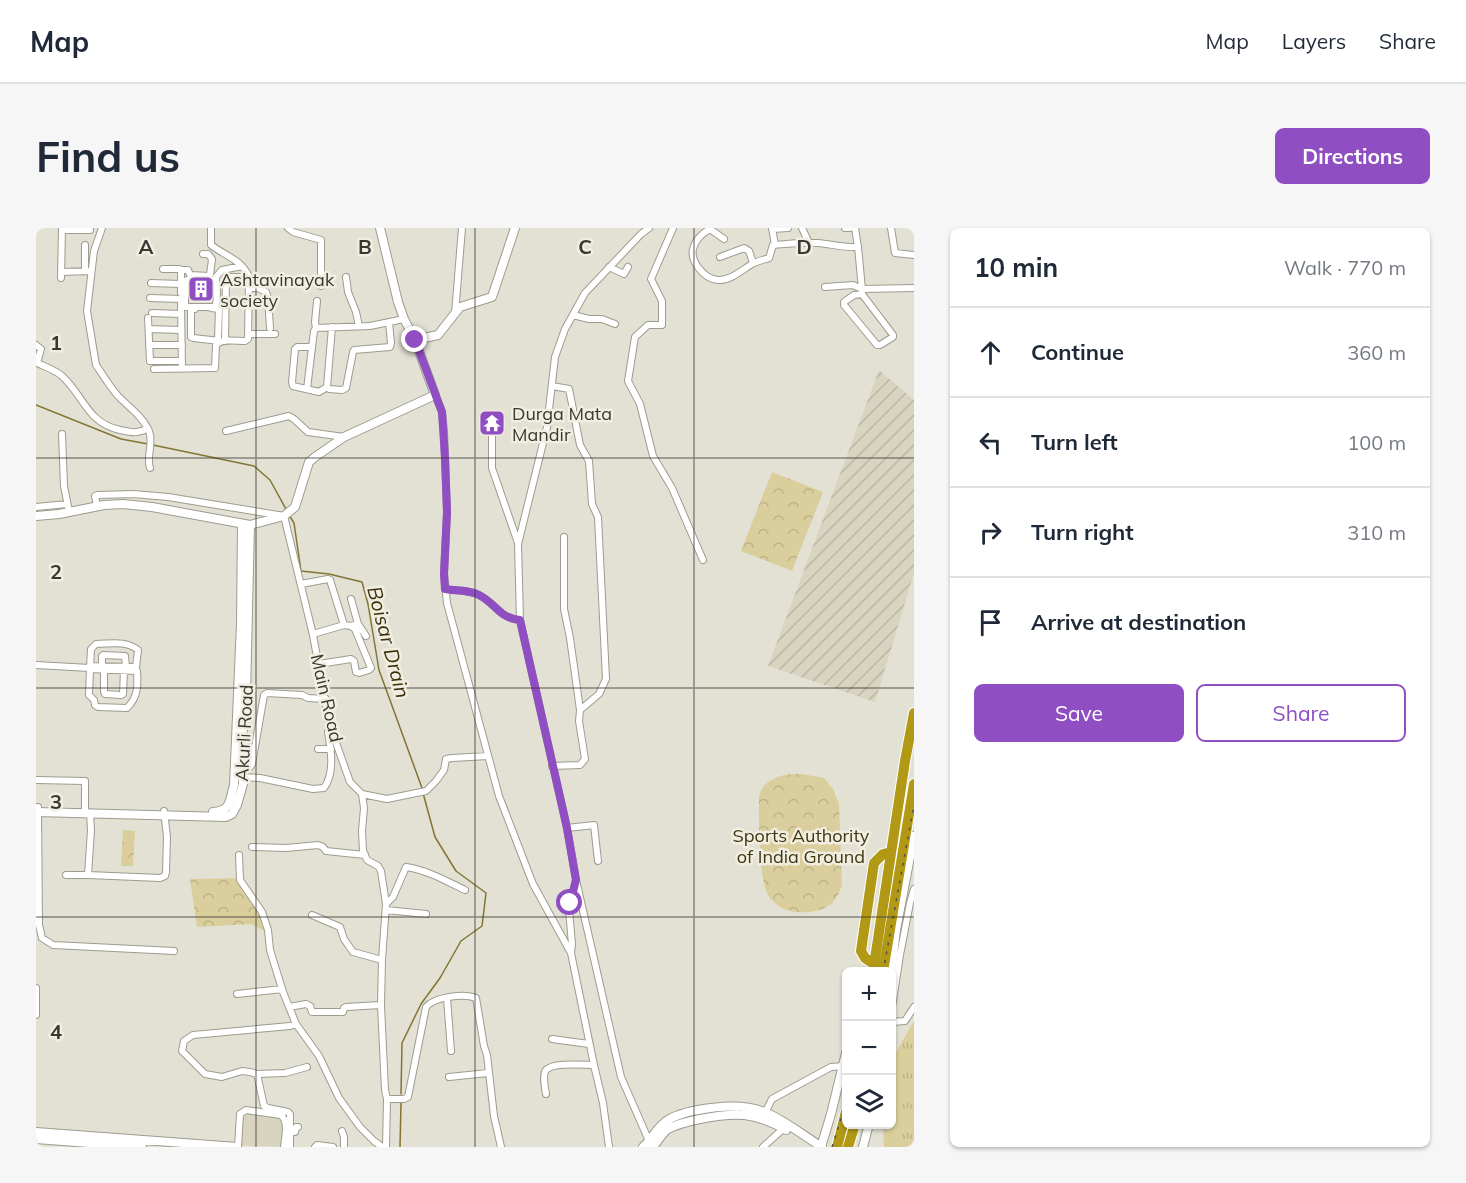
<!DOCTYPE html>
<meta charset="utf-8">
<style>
:root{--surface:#fff;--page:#f6f6f7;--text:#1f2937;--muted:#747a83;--line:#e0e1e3;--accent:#904ec3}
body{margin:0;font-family:Mulish,sans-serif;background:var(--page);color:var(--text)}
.controls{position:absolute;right:18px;bottom:18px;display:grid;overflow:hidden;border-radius:9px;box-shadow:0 2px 4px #0004}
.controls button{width:54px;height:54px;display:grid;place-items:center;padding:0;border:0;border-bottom:2px solid var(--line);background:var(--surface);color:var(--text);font:30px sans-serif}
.stop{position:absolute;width:18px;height:18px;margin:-14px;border:4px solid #904ec3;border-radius:50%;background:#fff}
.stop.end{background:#904ec3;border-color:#fff;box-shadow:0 2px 6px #0008}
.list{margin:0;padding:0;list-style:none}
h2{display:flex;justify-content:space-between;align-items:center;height:78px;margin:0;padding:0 24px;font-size:26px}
h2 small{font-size:20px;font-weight:400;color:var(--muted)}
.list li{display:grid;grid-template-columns:39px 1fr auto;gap:18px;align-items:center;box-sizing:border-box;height:90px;padding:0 24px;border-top:2px solid var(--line)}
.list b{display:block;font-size:22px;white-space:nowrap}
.list em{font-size:20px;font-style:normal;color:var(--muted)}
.actions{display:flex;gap:12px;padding:18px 24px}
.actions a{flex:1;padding:14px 0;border:2px solid var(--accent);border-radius:9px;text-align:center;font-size:21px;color:var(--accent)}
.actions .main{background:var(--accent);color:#fff}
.icon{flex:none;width:33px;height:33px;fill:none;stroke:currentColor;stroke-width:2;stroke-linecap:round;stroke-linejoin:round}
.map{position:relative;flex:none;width:878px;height:919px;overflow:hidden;border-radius:9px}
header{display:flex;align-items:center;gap:36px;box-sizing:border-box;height:84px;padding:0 30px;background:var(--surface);border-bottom:2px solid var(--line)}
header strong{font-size:28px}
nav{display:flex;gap:33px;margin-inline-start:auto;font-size:21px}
.intro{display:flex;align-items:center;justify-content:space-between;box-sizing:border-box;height:144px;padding:0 36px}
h1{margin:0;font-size:42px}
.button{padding:15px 27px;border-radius:9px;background:var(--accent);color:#fff;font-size:21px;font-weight:700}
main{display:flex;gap:36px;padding:0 36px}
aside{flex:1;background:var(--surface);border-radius:9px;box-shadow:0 2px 4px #0004}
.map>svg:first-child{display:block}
.built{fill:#d9d4c0}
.industrial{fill:url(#industrial-furrows)}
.grass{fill:url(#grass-tufts)}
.park{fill:url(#park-crowns)}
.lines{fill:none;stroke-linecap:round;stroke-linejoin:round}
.stream{stroke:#827533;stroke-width:1.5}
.street-casing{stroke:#9e9b8f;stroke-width:8}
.secondary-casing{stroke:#9e9b8f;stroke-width:10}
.highway-casing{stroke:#fff;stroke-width:12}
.street{stroke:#fff;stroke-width:6}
.secondary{stroke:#fff;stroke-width:8}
.highway{stroke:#b19915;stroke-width:10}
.rail{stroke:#54534d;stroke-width:1.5;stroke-dasharray:3 6;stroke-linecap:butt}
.route{stroke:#904ec3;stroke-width:8}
.grid{fill:none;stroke:#383732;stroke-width:1.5;stroke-opacity:0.55}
.labels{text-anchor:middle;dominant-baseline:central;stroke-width:5;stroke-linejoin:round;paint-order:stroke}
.poi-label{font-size:18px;fill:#383732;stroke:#f1eee1;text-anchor:start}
.street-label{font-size:18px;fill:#383732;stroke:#f1eee1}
.park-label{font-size:18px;fill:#3f3710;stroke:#f1eee1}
.water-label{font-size:20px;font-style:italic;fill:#393109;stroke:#f1eee1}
.grid-label{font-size:20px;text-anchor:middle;font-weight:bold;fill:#383732;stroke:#f1eee1;stroke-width:5;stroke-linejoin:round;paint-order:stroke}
</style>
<header>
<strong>Map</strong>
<nav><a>Map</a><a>Layers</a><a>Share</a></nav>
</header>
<div class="intro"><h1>Find us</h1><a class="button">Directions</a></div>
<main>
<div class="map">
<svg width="878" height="919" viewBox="0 0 878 919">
<defs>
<pattern id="industrial-furrows" width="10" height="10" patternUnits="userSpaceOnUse" patternTransform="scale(1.5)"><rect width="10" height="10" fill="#d9d4c0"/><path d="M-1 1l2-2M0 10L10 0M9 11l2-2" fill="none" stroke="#bbb7a5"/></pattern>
<pattern id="grass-tufts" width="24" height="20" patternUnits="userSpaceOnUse" patternTransform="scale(1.5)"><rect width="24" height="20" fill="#dacf9c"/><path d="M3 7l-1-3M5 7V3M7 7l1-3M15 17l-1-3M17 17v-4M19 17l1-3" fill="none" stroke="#bcb287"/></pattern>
<pattern id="park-crowns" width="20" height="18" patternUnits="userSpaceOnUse" patternTransform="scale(1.5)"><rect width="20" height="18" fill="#dacf9c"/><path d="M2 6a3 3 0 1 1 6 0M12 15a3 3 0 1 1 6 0" fill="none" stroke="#bcb287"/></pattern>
</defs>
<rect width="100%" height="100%" fill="#e3e1d4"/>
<path class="built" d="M204,883L244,885L253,889L251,919L200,917Z"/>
<path class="industrial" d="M843,142L878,172V345L839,474L732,438Z"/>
<path class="grass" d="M878,793V919H848L847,897L856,896V831Z"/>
<path class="park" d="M736,244L787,264L756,343L705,323Z
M755,546H766L788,550L797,561L803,576L806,657C800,675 792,682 773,684C758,686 740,681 732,667C722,648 723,593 723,569C724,566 725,562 727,559C733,551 745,547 755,546Z
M87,602L99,603L97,638H85Z
M206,650C215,663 238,686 233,702L228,703L215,696L161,699L154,651Z"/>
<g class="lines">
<path class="stream" d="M0,177L85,211L112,216
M117,217L218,238L234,252L251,283
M253,287L258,295L265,343L293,346L326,354L332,376L343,442L386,560
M365,866L366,815L385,776L404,750L425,713L446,698L450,665L420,643L399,609L387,565
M364,919L365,875"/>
<defs>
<path id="street" d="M66,0L58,23L51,83L60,137C67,147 74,159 82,168C93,179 107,189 113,203C118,215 110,228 114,240
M252,0L257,4L285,12V58
M613,0L605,6L549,65L529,101L519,129L511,199L482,316L484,392L531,600L540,652L585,849L613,913
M637,0L615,51L626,73V97H612L599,109L592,153L604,176L617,228L636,260L667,332
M736,0L739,17
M766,0L773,15
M809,0H814
M819,0L822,19
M855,0L859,25L878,27
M736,1L752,0
M26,2H54
M688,11L674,1C668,4 660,11 658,18C652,32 668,51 682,52C694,53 706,42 716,36C721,33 728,32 733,30L737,17C752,16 767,14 782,15C795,16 808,20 822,19L826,61L878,60
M684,29L708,20L713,23L717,35
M573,39L588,46L592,39
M127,41H143L145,42V65
M145,42H152L154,47L173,48L174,47L176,31L172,26H167
M49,43V17
M25,44L55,43
M191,49H213
M310,49L312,64L320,84L323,98
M25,50L26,0
M180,52H151L149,53V79H179C183,69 180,59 180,49L186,42L206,38
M115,55L145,56
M789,59L817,57L826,61V66L857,107V109L844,117H841L808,77V74L818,67L826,66
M213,60H222L230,64L232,70L234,100
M114,70L145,71
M145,75L146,141
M175,80L183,81L182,112
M159,81H156L155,83V109L157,110L184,113
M116,85L145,86
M419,86L426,0
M537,87L553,91H566L579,96
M112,90L114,133H146
M296,99L291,159L293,161L306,162L310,160L317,124L318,122L354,119L355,115L353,94
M280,100L334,98L368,91
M113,101L145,102
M213,106H239
M189,113L190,51
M0,117L5,121L1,135C10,139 19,142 26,148C48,168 51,195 84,202C95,204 100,206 111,201
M113,117H146
M276,119H261L259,121L256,154L257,158L283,164L291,159
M118,141L179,140L180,117C186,110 200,113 209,113L212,111L213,49C205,31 189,28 175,17V0
M271,161L278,103L280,100L279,94L281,73
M399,167L406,184L408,203L411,284L408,346L411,375L463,568L497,656L535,725L558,837L567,875L573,919
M456,199V240L482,315
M190,203L253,188L258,191L272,204L308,209
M26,206L28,258L33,283
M61,278L59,268L61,267L97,266L132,269L248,288L277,407L293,495L314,554L326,566L328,580L326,603L327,623L331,632L342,638L345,643L350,676L346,732L345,777L349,862L351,871L350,919
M0,279L31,276
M528,309V381L534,410L544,482
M265,356L292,351L294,352L308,397L315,398L319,401L335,440L333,442L323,445L320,444L318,433L315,431L283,436
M409,361C420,363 434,362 443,367C462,377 461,389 484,392
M322,396L330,408
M315,398L322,396L315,371
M277,406L308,397
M0,437L54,440
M66,438V428L67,427L89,428L90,439
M54,441L101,443C102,458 102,469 91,480L62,479L59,477L58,472L53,467L54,441V440L55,421L60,416C74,416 90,412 102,422L100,439L54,438
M68,442V464L69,466L85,467L87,466L88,443
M282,521H295
M516,538L544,537L549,531L543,493L544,482L563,466L570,451L562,289L556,276L553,233L544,217L533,161L516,158
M205,539H214L216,536L228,467L231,465L266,467L272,470L290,471
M205,549L224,550L277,561L288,560C299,545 295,522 292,504
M0,552L49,553V585
M326,566L351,571L390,563L400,553L408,542L410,531L416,530L452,528
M2,579L3,697L6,710L17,717L138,723
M54,585L55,602L52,647L124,650L129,648L130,644L131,609L128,583
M531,600L558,597L562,633
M216,619L250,620L282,617L287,619L290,623L329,627
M203,627L204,652L226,684L232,702L234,722L247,764L260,796L283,828L303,870L324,899L338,913L346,919
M30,647H52
M350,676L357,669L370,639C391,642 410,653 429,662
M350,682L390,686
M276,687L304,699L308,711L317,724L346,732
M535,725L536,716L533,682L540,652
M864,727L874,675L878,661
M0,760V787
M201,766L246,761
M411,770L415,823
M253,779L270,776L274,778L276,784H307L308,780L310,779L345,777
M856,779L864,727L860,726
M856,794L869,793L878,779
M260,796L254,798L157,807L148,813L146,823L169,846L186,849L206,843L214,844L221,846L249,845L271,839
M516,811L553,816
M221,846L228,878L232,880L252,884L254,886V919
M413,849L452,845
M510,866C509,860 506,847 510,842C517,834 548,837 558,837
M351,871H368L372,869L390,779C398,769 428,765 440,770L448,818L451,827L458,888L465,919
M728,887L736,871L795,839L808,838
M306,903L308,909V919
M255,904H259L260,899H262
M202,919L204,886L210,882L245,887C253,894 249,909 248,919
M279,919L281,917L297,919
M727,919L747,901"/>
<path id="secondary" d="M379,112L402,107L424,79L456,69L479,0
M0,288L23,286L68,277L87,276L116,279L214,297L248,288L259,279L273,234L279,229L308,209L399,167L379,112L368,91L362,74L344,0
M0,584L190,589L196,586L201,577L207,556L206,511L210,467L214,297
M177,584C195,584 194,571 198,557L205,396L206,296
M855,744L860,702L878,608
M0,904L201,919
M0,911L106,919
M607,919C615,912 621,900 628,895C637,887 651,884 662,882C683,878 711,876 731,885C751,894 768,908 786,919
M617,919C622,913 626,905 632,901C641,896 654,893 664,891C700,884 718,884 750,902
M785,919L795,886L810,825
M827,919L833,896"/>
<path id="highway" d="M838,736L829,730L825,723L838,635L847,626L855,624
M837,744L869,533L878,485
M847,744L878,556
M801,919L810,884
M812,919L819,896"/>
</defs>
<use href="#street" class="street-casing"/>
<use href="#secondary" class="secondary-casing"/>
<use href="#highway" class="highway-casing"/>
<use href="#street" class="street"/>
<use href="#secondary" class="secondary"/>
<use href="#highway" class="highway"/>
<path class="rail" d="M847,744L878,577
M796,919L810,875"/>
</g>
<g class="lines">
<path class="route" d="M379,112L406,184L409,230L411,284L408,346L409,361C420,363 434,362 443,367C462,377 461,389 484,392L531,600L540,652L534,675"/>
</g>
<path class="grid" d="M220,0V919M439,0V919M658,0V919M0,230H878M0,460H878M0,689H878"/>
<defs>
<symbol id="building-square" viewBox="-11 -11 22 22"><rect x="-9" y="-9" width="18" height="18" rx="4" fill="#904ec3" stroke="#f1eee1"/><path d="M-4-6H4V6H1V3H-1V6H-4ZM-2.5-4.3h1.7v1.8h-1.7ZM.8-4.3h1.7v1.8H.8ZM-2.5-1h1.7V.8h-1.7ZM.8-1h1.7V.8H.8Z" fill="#fff"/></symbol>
<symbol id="temple-square" viewBox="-11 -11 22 22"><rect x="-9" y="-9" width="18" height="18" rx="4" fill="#904ec3" stroke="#f1eee1"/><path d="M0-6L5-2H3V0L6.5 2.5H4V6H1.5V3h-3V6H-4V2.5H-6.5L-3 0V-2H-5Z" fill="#fff"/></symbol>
</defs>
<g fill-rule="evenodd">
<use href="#building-square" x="150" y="46" width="30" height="30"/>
<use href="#temple-square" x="441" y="180" width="30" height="30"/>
</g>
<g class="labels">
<g class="poi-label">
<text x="184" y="51">Ashtavinayak<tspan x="184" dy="21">society</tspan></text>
<text x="476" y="185">Durga Mata<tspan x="476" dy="21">Mandir</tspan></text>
</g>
<g class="street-label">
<text transform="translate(291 470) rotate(77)">Main Road</text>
<text transform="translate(208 505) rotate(-87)">Akurli Road</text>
</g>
<g class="park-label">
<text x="765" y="607">Sports Authority<tspan x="765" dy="21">of India Ground</tspan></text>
</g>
<g class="water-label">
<text transform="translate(353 414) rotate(75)">Boisar Drain</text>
</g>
</g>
<g class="grid-label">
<text x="110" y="26">A</text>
<text x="329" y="26">B</text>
<text x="549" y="26">C</text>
<text x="768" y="26">D</text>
<text x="20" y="122">1</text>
<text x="20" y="351">2</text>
<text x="20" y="581">3</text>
<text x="20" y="811">4</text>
</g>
</svg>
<div class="controls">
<button>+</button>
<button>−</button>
<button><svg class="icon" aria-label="layers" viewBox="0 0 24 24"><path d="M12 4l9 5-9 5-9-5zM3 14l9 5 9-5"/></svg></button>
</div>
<div class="stop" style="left:534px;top:675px"></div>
<div class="stop end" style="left:379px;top:112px"></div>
</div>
<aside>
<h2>10 min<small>Walk · 770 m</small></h2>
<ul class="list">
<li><svg class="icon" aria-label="ahead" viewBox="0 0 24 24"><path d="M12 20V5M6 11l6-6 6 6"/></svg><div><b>Continue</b></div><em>360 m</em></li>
<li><svg class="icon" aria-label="left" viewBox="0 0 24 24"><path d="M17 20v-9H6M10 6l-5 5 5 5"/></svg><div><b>Turn left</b></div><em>100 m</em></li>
<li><svg class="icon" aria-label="right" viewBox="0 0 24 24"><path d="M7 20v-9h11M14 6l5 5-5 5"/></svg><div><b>Turn right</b></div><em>310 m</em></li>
<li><svg class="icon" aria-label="arrive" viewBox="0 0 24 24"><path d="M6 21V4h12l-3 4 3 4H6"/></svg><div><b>Arrive at destination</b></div></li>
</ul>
<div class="actions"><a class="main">Save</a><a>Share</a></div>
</aside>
</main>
